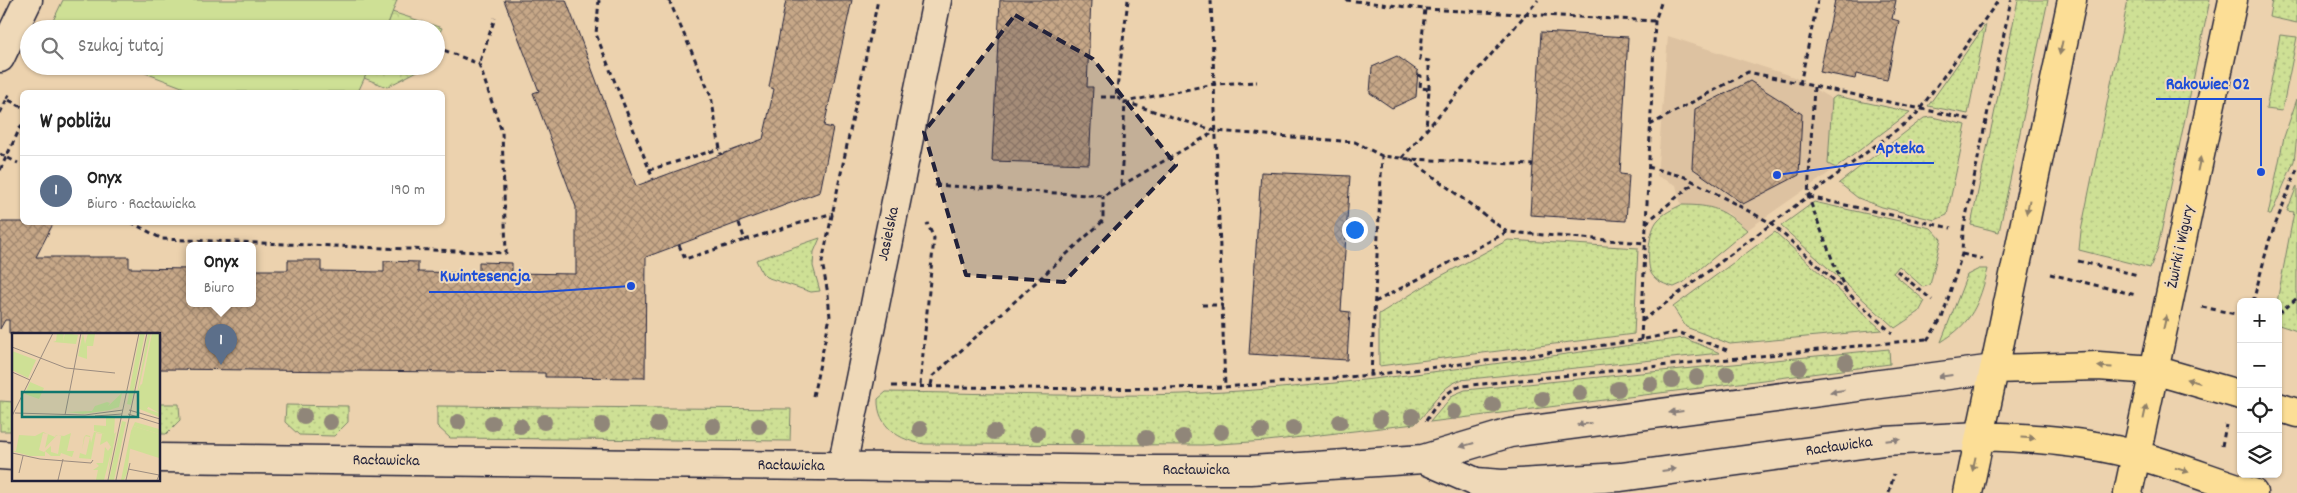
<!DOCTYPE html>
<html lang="pl">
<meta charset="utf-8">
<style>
:root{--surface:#fff;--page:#f2f2f2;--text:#222;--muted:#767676;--line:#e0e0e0;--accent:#ea580c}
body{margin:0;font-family:Dekko,sans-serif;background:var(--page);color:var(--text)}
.controls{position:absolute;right:15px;bottom:15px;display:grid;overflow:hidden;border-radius:8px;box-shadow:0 1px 4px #0004}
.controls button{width:45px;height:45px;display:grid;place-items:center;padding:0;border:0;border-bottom:1px solid var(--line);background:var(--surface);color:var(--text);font:25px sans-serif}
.you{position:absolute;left:1354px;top:229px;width:18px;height:18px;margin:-12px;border:4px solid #fff;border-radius:50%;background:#1a73e8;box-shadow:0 0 0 8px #1a73e833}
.badge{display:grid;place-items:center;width:32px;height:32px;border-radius:50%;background:var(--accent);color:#fff;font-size:16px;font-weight:700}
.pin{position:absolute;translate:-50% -41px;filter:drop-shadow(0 1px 2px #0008)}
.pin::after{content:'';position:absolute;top:26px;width:18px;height:15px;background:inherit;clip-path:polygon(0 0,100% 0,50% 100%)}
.popup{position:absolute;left:186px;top:242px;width:70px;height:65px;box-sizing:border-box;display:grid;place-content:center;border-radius:8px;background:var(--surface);filter:drop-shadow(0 1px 4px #0005);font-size:16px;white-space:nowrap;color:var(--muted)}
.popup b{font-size:19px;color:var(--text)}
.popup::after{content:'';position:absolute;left:50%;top:100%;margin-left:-10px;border:10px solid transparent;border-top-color:var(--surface)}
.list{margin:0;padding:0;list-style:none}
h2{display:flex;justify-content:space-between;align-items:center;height:65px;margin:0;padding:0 20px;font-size:21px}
h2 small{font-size:16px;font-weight:400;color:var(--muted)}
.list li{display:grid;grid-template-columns:32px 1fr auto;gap:15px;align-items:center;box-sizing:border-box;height:70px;padding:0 20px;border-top:1px solid var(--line)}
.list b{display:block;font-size:19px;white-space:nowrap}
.list p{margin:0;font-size:16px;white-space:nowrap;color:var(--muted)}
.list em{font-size:16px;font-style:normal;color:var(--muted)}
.icon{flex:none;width:28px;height:28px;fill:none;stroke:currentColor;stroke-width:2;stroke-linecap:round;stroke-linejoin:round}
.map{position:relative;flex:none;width:2297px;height:493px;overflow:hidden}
.search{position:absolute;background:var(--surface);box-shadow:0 1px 4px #0004;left:20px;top:20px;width:425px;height:55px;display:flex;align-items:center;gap:12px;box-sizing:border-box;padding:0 18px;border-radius:28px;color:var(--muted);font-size:19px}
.panel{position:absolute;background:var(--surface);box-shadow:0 1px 4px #0004;left:20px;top:90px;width:425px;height:135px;border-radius:8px}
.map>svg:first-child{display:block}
.built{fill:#ddc2a1}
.grass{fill:url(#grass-dots);stroke:#788168}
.park{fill:url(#park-crowns);stroke:#788168}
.garden{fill:#cee095;stroke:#788168}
.building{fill:url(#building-cross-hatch);stroke:#22223b}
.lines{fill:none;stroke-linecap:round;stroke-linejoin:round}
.minor-casing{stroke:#22223b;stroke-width:31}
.major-casing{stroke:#22223b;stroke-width:31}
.path{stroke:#22223b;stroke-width:3;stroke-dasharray:5 4;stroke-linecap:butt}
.minor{stroke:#efd9b8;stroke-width:28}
.major{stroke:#fcde96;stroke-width:28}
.tree{fill:#908679}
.oneway{fill:#8f8068}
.oneway2{fill:#887e7a}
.marked{fill:#22223b;fill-opacity:0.2;stroke:#22223b;stroke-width:4;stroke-dasharray:10 6;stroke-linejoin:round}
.labels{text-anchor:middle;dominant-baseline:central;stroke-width:4;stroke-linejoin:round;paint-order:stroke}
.street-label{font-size:16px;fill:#22223b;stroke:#efd9b8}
.inset-road{fill:none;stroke:#9b8c80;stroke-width:1}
.view{fill:#0f766e;fill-opacity:0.15;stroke:#0f766e;stroke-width:2.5}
.inset-edge{fill:none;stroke:#22223b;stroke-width:2.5}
.leader{fill:none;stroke:#1d4ed8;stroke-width:2}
.callout-dot{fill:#1d4ed8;stroke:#efd9b8;stroke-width:2}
.callout-label{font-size:18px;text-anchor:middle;font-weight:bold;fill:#1d4ed8;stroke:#efd9b8;stroke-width:4;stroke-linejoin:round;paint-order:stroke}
</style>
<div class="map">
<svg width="2297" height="493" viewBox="0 0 2297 493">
<defs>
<pattern id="grass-dots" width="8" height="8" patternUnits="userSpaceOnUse" patternTransform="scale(1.25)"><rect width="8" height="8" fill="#cee095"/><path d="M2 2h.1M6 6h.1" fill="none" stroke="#b1c081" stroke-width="1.8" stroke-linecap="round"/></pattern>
<pattern id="park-crowns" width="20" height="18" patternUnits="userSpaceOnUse" patternTransform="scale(1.25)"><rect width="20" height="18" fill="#cee095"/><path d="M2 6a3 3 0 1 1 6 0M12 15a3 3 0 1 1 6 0" fill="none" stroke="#b1c081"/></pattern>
<pattern id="building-cross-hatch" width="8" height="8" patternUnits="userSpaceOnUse" patternTransform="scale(1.25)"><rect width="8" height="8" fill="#c7a888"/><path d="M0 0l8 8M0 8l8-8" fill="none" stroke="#a18870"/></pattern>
</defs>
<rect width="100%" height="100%" fill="#ecd2ae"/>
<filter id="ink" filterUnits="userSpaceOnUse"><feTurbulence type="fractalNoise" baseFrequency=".02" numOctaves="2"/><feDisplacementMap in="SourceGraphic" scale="10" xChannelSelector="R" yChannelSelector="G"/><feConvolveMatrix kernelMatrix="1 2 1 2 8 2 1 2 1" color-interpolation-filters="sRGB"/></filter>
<g filter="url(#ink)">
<path class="built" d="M1668,36L1794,77L1832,99L1828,164L1836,168L1747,230L1728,213L1695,205H1681L1676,185L1657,176Z"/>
<path class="grass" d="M2018,0H2048L1999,232L1971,225Z
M2128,0H2210L2158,247L2150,268L2079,250L2081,231Z
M2272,0H2297V23L2269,17Z
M1986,24L1968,114L1928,106Z
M2280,35L2297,37L2282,111L2266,109Z
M1836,96L1910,112L1836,168L1828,164L1832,99Z
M2297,99V136L2294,161L2271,215H2268L2284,137Z
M1932,117L1966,125L1947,215L1935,220L1882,207L1858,198L1839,183L1924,118Z
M2297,186V331L2279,325L2277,302L2294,212L2287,211Z
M1814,202L1931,228L1941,239L1930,285L1923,287L1899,266L1893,273L1925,301L1919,312L1895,328L1781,226Z
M1681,205C1713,205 1723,209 1747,230L1683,283L1674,287C1666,285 1655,281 1651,273C1646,262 1649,229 1658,220C1664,213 1673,209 1681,205Z
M1775,232L1882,330L1730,344L1686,327L1673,307Z
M820,238L814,252L813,266L820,291L811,292L766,277L762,273L756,260Z
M1508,240L1638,248L1634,334L1379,366V314L1439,277Z
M1979,269H1988C1979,304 1972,323 1941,342L1967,275Z
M1684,338L1720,353L1460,380C1439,387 1431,410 1415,424L1267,441L1203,445L925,444C900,441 877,427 878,399L886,392C998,393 1112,399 1224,392C1378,383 1531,358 1684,338Z
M1889,349L1890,364L1430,422L1453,395L1465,390Z
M0,401L14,402V431H0Z
M159,404H179L180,420L166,434H159Z
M286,405L348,406V422L334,436L299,435L285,422Z
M437,406L791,409L790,441L450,438L437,426Z"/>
<path class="park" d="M392,12L442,28L436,40V29H386Z
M370,66H427L387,87L364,78Z"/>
<path class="garden" d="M63,0H397L386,29H49Z
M127,66H370L358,92H195Z"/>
<path class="building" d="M504,0H566L636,186L763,139L774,89L769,87L786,0H852L824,126L833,128L820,192L646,257L645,378L545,377V373L159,369V334H9V320H5L0,329V222H54L36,257H129V268L190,269V304H252V270H288V260H321V271L384,272V261L418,262V272L479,273V262L512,263V273L576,274V207L533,93L539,91Z
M1000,0H1091L1087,87H1093L1089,164L992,161Z
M1835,0H1896L1892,19L1899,21L1887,80L1856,74L1855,79L1820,72Z
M1541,32L1628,37L1620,174L1629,175L1626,221L1530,215Z
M1397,56L1418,71L1416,97L1392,108L1370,93L1372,67Z
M1750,81L1802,114L1799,175L1743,204L1692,168L1695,109Z
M1261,172L1350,176L1341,311L1350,312L1347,360L1249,354Z"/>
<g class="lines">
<defs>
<path id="minor" d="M0,58L28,0
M0,455L14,456
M159,458L1145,470H1251L1423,459L1510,433L1994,369
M1423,459L1476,482L1502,484L1621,477L1884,441L1980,436
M842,467L937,0"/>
<path id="major" d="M1994,369L2098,366L2154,370L2241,395
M2278,407L2297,413
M1980,436C2032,438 2085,441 2136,455C2175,465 2214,481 2253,493
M1968,493L2072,0
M2128,493L2233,0"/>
</defs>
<use href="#minor" class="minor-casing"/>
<use href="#major" class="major-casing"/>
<path class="path" d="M599,0L596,34L653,179
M669,0L711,96L721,155
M1128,0L1116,97L1125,102L1216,131L1355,142L1382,156L1410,159L1533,165
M1211,0L1225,387
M1346,0L1425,9L1420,59L1429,61V89
M1425,9L1655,21
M436,47L479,64
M1418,75L1421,76L1420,88L1429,89L1426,129
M1800,84L1818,0
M1814,87L1808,196L1834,264L1846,291
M1101,97H1116
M7,99L10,92
M0,113L7,99L22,107
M1650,125L1748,72L1973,120
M0,154L18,163
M1402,158L1538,0
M1410,159L1507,232L1645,243
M1648,167L1685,177L1771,223L1892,333
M0,170L22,124
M649,170L719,149
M935,185L1103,196L1216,131
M1121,185L1125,102L1214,84L1257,82
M1809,197L1951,228
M131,222L162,239L506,253L502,132L479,64L495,18
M739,223L745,240L833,213
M1646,223L1695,182
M679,245L685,259L745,240
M1962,254L1983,259
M2078,261L2138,275
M1897,271L1932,300
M2050,274L2136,295
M1375,302L1507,232
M2253,302L2269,241L2297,169
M1202,305H1223
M2202,307L2241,315
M2278,312H2281L2297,298
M1642,321L1915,116L1998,1
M1641,340L1655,21L1662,0
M1927,340L1942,318L1962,254L1963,231L2011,0
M1371,375L1382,156
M920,385L934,238L927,223
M931,385L933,376L1103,221V196
M892,386L1091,389L1225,387L1371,375L1518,357L1641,340L1677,332L1727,350
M813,396L830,317L828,294L822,262L878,0
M1426,421C1434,407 1447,389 1462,386L1927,339
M2222,446L2226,425
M1889,493L1894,474"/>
<use href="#minor" class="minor"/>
<use href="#major" class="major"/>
</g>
<g class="tree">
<circle cx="1846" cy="362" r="8"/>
<circle cx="1799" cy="367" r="8"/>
<circle cx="1727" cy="374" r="8"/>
<circle cx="1697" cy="377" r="8"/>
<circle cx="1672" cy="380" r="8"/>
<circle cx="1650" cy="384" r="8"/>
<circle cx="1618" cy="389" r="8"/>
<circle cx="1580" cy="393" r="8"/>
<circle cx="1542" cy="399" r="8"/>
<circle cx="1493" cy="405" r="8"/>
<circle cx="1454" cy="412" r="8"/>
<circle cx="304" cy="416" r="8"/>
<circle cx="1412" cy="416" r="8"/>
<circle cx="1380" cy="419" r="8"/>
<circle cx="330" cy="422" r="8"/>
<circle cx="458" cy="422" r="8"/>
<circle cx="544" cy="422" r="8"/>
<circle cx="1340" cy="422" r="8"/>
<circle cx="492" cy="423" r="8"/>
<circle cx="658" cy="424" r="8"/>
<circle cx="602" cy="425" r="8"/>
<circle cx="520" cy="426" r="8"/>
<circle cx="713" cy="426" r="8"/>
<circle cx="759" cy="426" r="8"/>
<circle cx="1293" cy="428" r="8"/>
<circle cx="920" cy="429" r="8"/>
<circle cx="1261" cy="431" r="8"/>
<circle cx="994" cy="432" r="8"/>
<circle cx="1221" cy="432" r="8"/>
<circle cx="1037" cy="433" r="8"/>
<circle cx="1077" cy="436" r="8"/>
<circle cx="1183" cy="437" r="8"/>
<circle cx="1146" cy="438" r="8"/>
</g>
<defs><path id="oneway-solid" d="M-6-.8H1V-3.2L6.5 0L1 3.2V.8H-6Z" transform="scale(1.25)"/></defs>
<g class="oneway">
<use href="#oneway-solid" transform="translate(2061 48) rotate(102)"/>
<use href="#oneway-solid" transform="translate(2199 164) rotate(-78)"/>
<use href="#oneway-solid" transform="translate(2028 207) rotate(102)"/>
<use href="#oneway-solid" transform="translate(2165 322) rotate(-77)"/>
<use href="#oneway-solid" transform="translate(2105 367) rotate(-176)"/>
<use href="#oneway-solid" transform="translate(2193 381) rotate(-164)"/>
<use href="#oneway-solid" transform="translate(2145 412) rotate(-78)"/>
<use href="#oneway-solid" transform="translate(2028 438) rotate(4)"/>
<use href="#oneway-solid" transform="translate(1974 464) rotate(102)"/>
<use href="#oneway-solid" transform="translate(2182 470) rotate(18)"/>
</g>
<g class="oneway2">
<use href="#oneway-solid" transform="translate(1945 376) rotate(172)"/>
<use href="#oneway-solid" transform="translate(1837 391) rotate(172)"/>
<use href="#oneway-solid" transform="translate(1676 412) rotate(173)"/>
<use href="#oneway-solid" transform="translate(1584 424) rotate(173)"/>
<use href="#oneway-solid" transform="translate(1893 440) rotate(-6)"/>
<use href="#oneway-solid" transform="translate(1467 445) rotate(164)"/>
<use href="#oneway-solid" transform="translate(1669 470) rotate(-8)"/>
</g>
</g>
<path class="marked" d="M1015,15L1093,59L1176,165L1064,282L966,275L924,132Z"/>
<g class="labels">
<g class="street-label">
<text transform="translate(889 234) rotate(-78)">Jasielska</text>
<text transform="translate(2181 247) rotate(-78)">Żwirki i Wigury</text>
<text transform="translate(1839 447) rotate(-8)">Racławicka</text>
<text transform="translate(386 461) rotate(1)">Racławicka</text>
<text transform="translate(791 466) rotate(1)">Racławicka</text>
<text x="1196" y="470">Racławicka</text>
</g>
</g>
<g transform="translate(12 333)">
<rect width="148" height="148" fill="#ecd2ae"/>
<path d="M71,0L73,11L76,0L83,1L81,13H75V26L66,23ZM128,0H133L119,72L115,71ZM136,0H139L126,59L129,51L142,63L135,76L147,80V84L125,75V60ZM110,60L107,74L97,77L105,76L71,81L55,79L80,78L83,73L95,69L98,70L96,73ZM103,83L102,101L104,99L95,147L99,119L92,147H84L86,137H81L87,133L84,130H91L93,114L96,118L99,114L95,108L88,112L90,101L84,100L79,126L67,125L68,120L74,122L78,104L73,103L70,117L72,104L74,102L78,103L79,110L82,99L93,101L82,98V92L94,93V84ZM110,88L114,89L102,147H97ZM123,89L147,96V101L121,93L115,140L112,147H109L119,98ZM31,99L43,104L44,102L52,103L59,100L64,101L62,115L64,101L59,100L55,118H62L60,124L49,120L48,123H39L33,118V123H18L0,118H4L7,102L23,103ZM31,100L36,101L33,115L45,102L49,103L46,121L39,119V113L32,119L27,117Z" fill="#cee095" fill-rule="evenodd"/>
<path d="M140,0H147V57L133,72L127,67ZM0,18L24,27L16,45L0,37ZM121,93L147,101V125L116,115Z" fill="#cee095"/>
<path d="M45,0H52L51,9L53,0L66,2L64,11L41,9L44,8ZM18,49L32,55L27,66L13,61ZM147,52V80L133,72Z" fill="#cee095"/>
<path class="inset-road" d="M0,14L54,35L103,40M0,39L18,47M117,77L148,86M3,80L73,82L111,77M116,81L148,91M53,82L69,0M0,83L41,0M83,83L110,81M0,120L28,126L79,130L81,127M116,136L147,142L145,147M7,140L11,123M46,147L51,126M96,147L127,0M104,147L135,0M114,147L118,130"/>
<path class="view" d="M10,59H126V84H10Z"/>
<rect width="148" height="148" class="inset-edge"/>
</g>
<path class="leader" d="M2261 172L2261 99H2156M1777 175L1865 163H1934M631 286L540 292H429"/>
<g class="callout-dot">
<circle cx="2261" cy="172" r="5"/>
<circle cx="1777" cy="175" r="5"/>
<circle cx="631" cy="286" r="5"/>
</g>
<g class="callout-label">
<text x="2208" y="89">Rakowiec 02</text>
<text x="1900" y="153">Apteka</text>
<text x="485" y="281">Kwintesencja</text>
</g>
</svg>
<div class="controls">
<button>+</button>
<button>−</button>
<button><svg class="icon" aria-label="locate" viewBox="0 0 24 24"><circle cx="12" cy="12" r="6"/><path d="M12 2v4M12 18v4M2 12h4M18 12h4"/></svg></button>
<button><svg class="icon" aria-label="layers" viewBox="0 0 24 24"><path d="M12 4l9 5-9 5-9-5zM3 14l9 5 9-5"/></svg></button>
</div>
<div class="you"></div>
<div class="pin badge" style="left:221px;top:365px;background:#5c6f8a">1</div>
<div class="popup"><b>Onyx</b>Biuro</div>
<div class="search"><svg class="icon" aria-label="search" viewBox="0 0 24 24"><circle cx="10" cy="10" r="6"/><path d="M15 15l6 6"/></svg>Szukaj tutaj</div>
<section class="panel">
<h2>W pobliżu<small></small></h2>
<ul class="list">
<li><span class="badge" style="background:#5c6f8a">1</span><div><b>Onyx</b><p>Biuro · Racławicka</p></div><em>190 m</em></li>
</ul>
</section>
</div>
